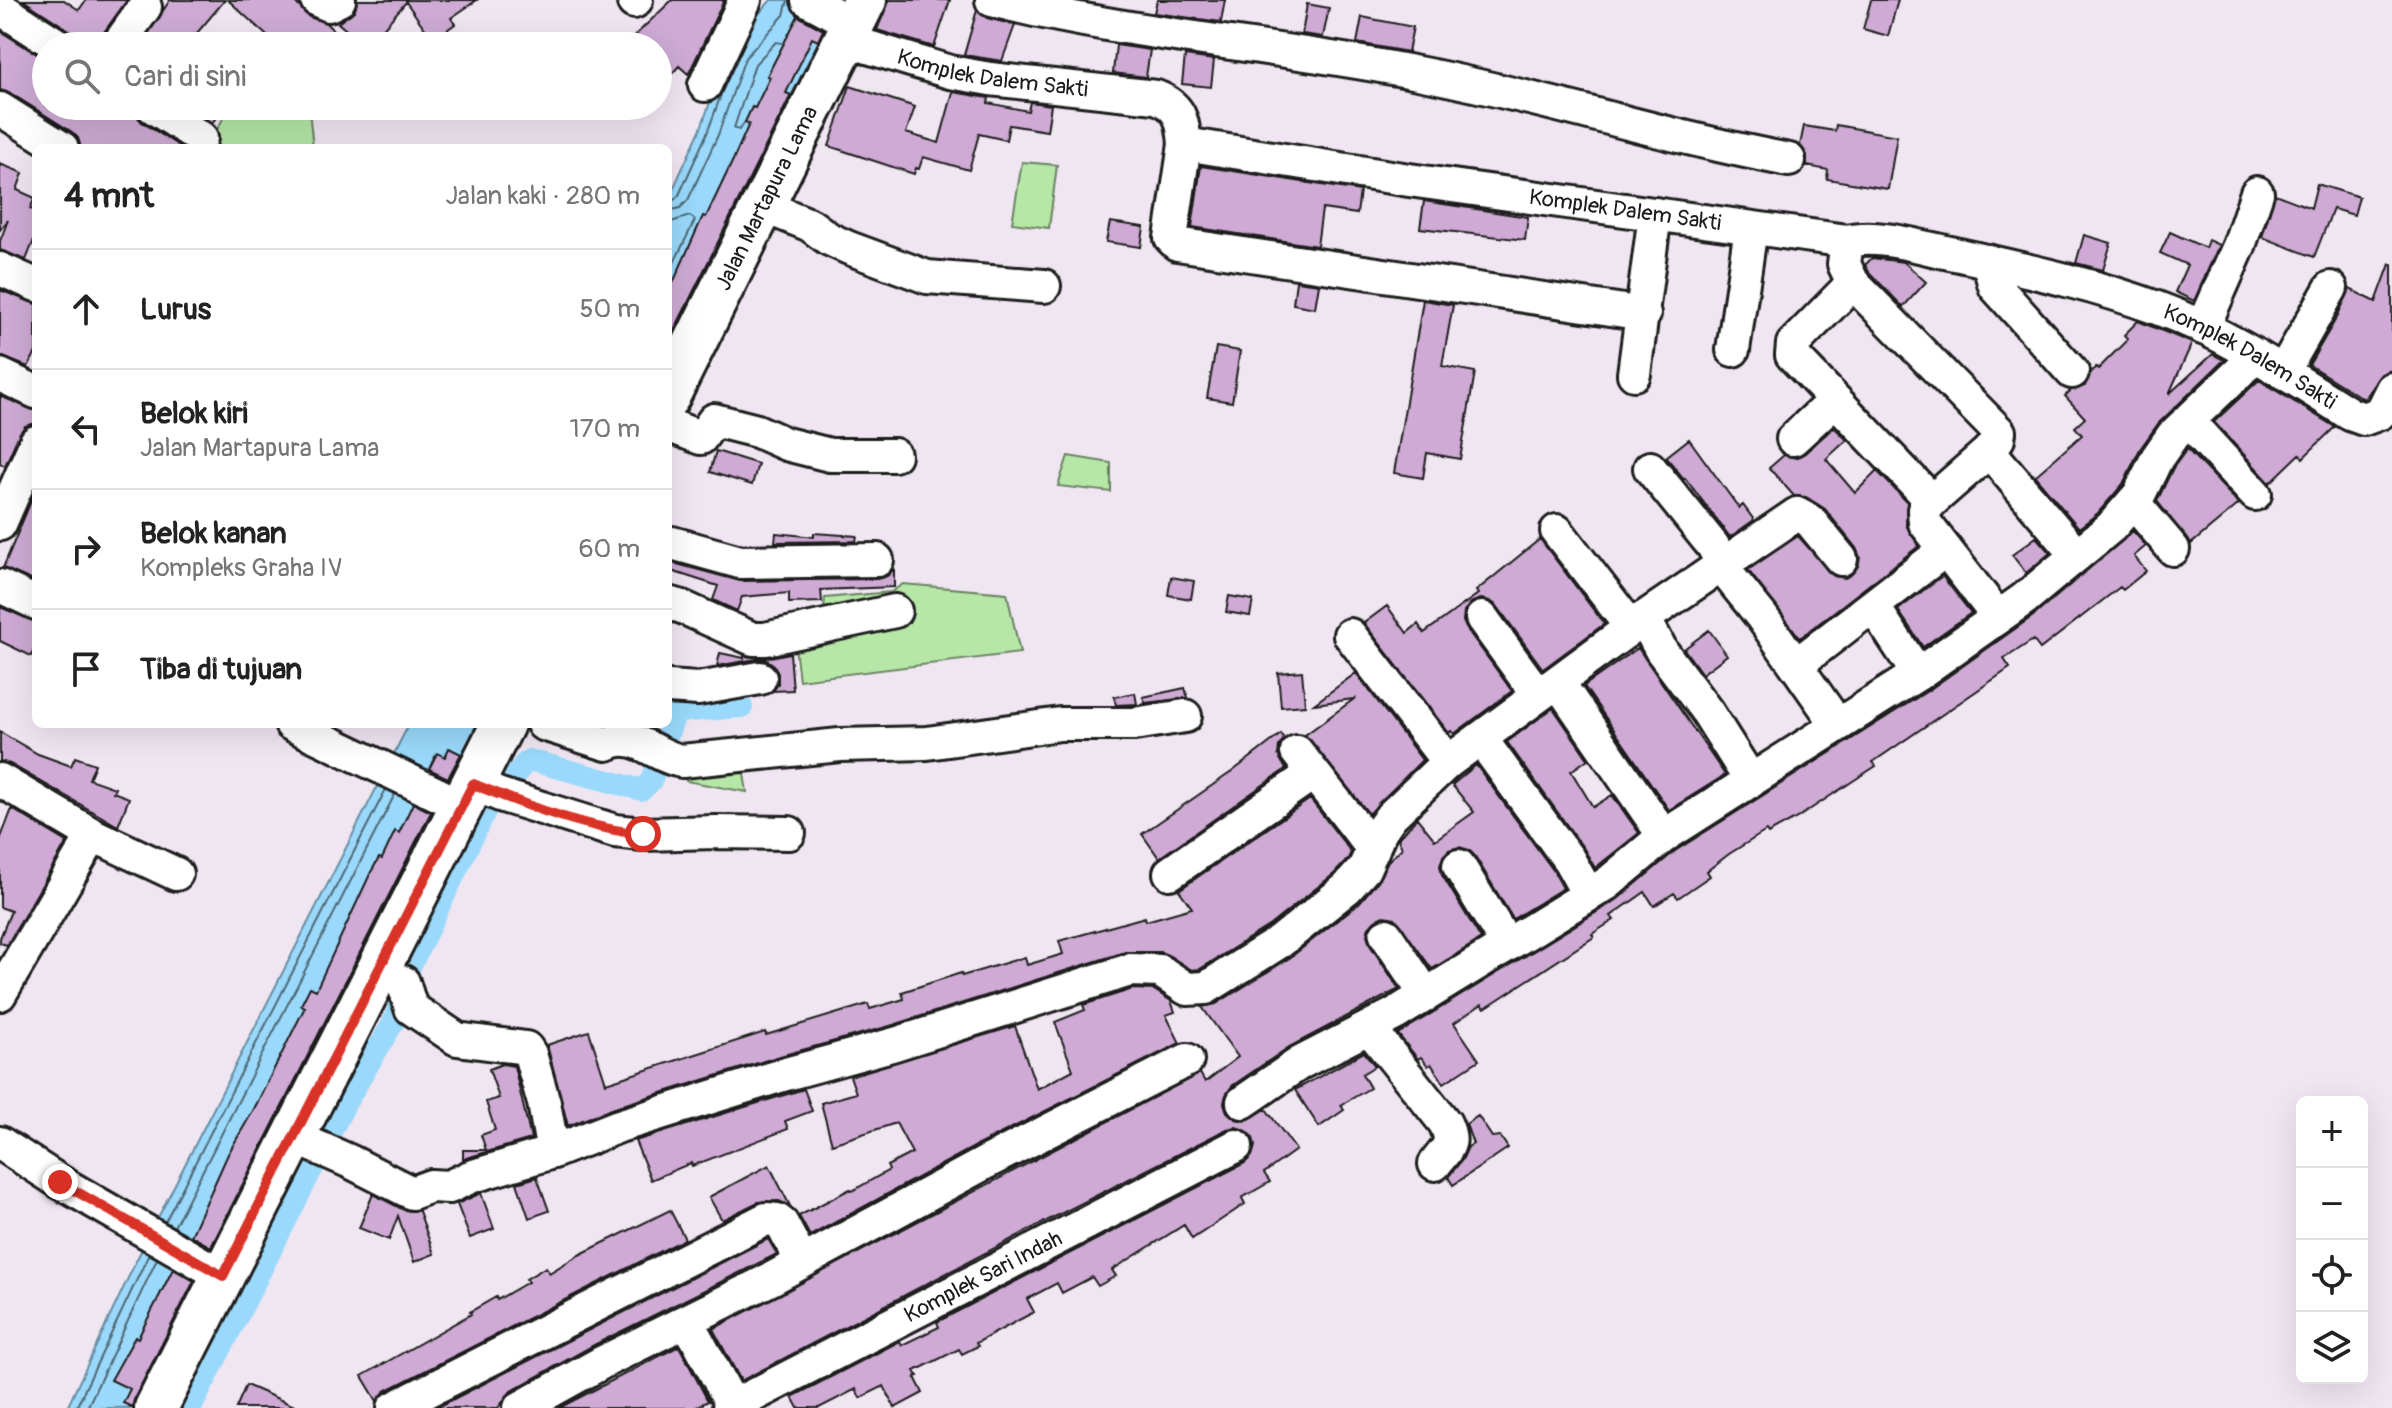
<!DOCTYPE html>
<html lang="id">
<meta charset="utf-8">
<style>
:root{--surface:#fff;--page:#f6f6f6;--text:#222;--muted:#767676;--line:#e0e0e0}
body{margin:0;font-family:Pangolin,sans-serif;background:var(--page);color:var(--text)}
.controls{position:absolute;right:24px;bottom:24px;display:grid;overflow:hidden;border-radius:12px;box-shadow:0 8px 32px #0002}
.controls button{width:72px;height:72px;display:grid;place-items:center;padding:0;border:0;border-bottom:2px solid var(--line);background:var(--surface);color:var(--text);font:40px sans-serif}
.stop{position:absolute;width:24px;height:24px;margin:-18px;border:6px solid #d93025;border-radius:50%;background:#fff}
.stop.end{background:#d93025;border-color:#fff;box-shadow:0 2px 8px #0008}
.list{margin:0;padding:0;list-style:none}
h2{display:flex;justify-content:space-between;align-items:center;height:104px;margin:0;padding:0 32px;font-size:34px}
h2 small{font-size:26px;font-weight:400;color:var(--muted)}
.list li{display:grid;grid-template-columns:52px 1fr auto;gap:24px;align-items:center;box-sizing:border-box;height:120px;padding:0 32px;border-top:2px solid var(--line)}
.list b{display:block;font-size:30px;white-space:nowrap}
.list p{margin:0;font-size:26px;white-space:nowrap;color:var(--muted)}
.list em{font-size:26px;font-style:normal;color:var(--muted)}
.icon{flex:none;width:44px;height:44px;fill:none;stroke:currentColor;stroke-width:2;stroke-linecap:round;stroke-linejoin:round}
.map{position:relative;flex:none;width:2392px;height:1408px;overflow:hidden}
.search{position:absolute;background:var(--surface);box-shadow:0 8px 32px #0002;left:32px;top:32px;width:640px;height:88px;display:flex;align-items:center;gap:20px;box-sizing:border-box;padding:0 28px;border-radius:44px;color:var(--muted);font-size:30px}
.panel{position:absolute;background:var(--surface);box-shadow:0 8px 32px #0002;left:32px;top:144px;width:640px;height:584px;border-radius:12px}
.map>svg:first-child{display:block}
.green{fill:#b6e7a7;stroke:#698262;stroke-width:2}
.water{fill:#9ad9fb;stroke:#688da2;stroke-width:2}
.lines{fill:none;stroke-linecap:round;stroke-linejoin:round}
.shore{stroke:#4e6875;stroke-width:2}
.canal{stroke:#9ad9fb;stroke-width:22}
.building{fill:#ceaad4;stroke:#1c1c1c;stroke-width:2}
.minor-casing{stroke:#1c1c1c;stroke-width:38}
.major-casing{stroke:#1c1c1c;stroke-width:48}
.minor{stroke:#fff;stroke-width:32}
.major{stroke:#fff;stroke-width:42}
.route{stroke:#d93025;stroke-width:10}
.labels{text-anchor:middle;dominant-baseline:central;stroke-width:6;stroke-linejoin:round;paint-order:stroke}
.street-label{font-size:22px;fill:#1c1c1c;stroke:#fff}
</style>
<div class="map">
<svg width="2392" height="1408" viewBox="0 0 2392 1408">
<rect width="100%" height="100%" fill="#f0e6f2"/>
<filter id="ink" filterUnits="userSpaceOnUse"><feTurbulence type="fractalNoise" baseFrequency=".0125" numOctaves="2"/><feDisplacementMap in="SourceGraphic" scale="16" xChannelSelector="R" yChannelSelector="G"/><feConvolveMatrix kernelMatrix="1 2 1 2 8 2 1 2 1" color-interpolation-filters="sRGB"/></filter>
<g filter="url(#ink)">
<path class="green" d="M230,106H304L309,110L313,148H207Z
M1022,162L1057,165L1049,228L1012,223Z
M1068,456L1111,463V492L1058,486Z
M903,584L1007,593L1020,653L799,680L793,630L823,621L825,598L891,592Z
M742,762L747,792L686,781L687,763Z"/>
<path class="water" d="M771,0H839L668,342V200L701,128L729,48Z
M409,724H477L136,1408H67L137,1259Z"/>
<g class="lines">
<path class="shore" d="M744,123L739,130L734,128L755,64L776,42L782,43
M668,201L674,200L679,195L708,131L724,86
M668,211L680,208L688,200L718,135L745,58L784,15L788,0
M668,223L690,216L695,220L668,275
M165,1222L386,789
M174,1227L395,794
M76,1408L149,1254
M87,1408L157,1259"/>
<path class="canal" d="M191,1408L344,1106L393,1023L400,1003L396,986L402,972L409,969L490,801C497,792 502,788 510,781C517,774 521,766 529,760L642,790L651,781L676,712L742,707"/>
</g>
<path class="building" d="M23,0H64L79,10L86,0H127L102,35L98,46H78L75,37L69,30Z
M170,0H225L186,46H140Z
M228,0H293L309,17L326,23L333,30L319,46H278Z
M358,0H477L451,18L455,24L433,40L406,2L368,46H365L338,23L354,11Z
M672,0H724L690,71L688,74L679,66L658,89V46H624Z
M889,0H950L934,47L877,30Z
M1157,0H1225L1221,22L1154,13Z
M1871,0H1898L1888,36L1863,29Z
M1307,4L1329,8L1323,37L1302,34Z
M977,10L987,18L1015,25L1002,61L964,55Z
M798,16L823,30L818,41L812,38L786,93L791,95L668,343V294L703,216L706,217L734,158L749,124L745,122L752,107L755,108L770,77L767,76Z
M1362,17L1413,27L1408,52L1357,43Z
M0,31L46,60V106H129L142,122L182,148H81L78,138L72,132L10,93L0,90Z
M1116,45L1150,50L1146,77L1113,73Z
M1185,56L1214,60L1211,87L1182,84Z
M850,86L915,107L906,133L939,143L953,92L989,98L988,103L1028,111L1030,102L1051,105L1047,131L1009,125L1006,140L979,134L969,170L923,157L919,169L916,168L914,174L829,146Z
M199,106H225L212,123L195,111Z
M1836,125L1897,136L1888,189L1827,179L1828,170L1807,166V155L1800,145L1804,126L1835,131Z
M0,164L23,173L17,190L35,198L30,209L36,211V235L26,260L0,250V241L8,220L0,230Z
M1201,166L1360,191L1357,214L1322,209L1317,246L1192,227Z
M2317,184L2359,197L2354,215L2333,209L2314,257L2262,237L2275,194L2311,208Z
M1424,201L1528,217L1525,240L1420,228Z
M1110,222L1144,227L1141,247L1106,242Z
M2170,232L2205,248L2208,240L2219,245L2194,301L2175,292L2187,265L2160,253Z
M2084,235L2111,243L2103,270L2076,263Z
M1872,258L1904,262L1926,282L1903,307L1869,272L1865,265Z
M2390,264L2392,265V370L2381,374L2364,399L2309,365L2337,317L2350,289L2376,302Z
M1296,281L1319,284L1315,308L1293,304Z
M0,290L36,304V352L28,367L0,356Z
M1423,300L1453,305L1442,366L1475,372L1460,459L1427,453L1423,478L1394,473Z
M2138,321L2192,343L2169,394L2213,354L2224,360L2158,424L2140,449L2123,484L2098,513L2079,528L2035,476L2082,435L2075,427L2085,418L2065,396L2071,390L2085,386L2090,373L2096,367L2098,369L2128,339L2124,335Z
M1216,347L1240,351L1232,402L1207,398Z
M2259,380L2335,427L2303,458L2300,454L2270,483L2214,422Z
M0,396L36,411V423L25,426L19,434L5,466L0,463Z
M1834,427L1847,440L1826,459L1855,493L1877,471L1907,502L1906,525L1919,546L1800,638L1748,570L1798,536L1834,576L1845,578L1852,574L1858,566L1860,557L1856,548L1825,509L1806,497L1794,496L1769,468L1784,455L1796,458L1805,453Z
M1689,439L1739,508L1743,505L1754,520L1730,537L1685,478L1684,479L1666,457Z
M2187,449L2239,504L2191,544L2157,501L2173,468Z
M716,451L758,464L752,485L710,472Z
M36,489V582L3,568Z
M2133,531L2146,546L2134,556L2146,571L2123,590L2120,587L2040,649L2033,640L2004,659L2010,668L1873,762L1876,766L1856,779L1797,818L1768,834L1766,831L1729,854L1707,871L1710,876L1678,898L1674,893L1654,906L1645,892L1611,916L1614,920L1592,934L1594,937L1485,1008L1482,1004L1454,1023L1479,1060L1444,1083L1431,1064L1428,1066L1421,1057L1418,1059L1398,1034L1618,899L1675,851L1929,690L2036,614Z
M776,533L814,537V533L857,536L856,541L775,542Z
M2036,537L2050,553L2026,573L2012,555Z
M1540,539L1604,624L1543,669L1497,606L1490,601L1481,599L1472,602L1464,611L1463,621L1466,628L1512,691L1454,734L1451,731L1449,733L1364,623L1387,606L1407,633L1418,624L1424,633L1478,594L1476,591Z
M673,563L740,581L877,579L887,576L894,569V587L821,590L822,602L789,603V593L742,597L737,611L713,600L718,586L668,570V564Z
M1942,576L1971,613L1923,647L1898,610Z
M1171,577L1194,581L1191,599L1168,595Z
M1229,596L1253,600L1250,616L1226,612Z
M0,607L36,622V646L31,656L0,641Z
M1709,630L1727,655L1702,674L1684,649Z
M1638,648L1725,775L1669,810L1584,686Z
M720,653L744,658V656L765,658L790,653L793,690L773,691L778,684V674L774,665L767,660L757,659L717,666Z
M1302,671L1305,705L1281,707L1278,673Z
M1356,673L1422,760L1369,814L1305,735L1354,699L1314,704Z
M1185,688L1188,698L1145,703L1143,697Z
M1135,693L1137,704L1116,705L1114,697Z
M1553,708L1588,759L1571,771L1593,807L1612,795L1639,833L1595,868L1584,849L1507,742Z
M0,732L38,754L71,766L75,757L95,764L89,779L115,788L113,792L129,798L118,826L10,764L0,761Z
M1281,734L1284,739L1279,746L1278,755L1286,769L1159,858L1142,834L1233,771Z
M449,748L461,754L448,778L429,769L437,753L445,757Z
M1476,765L1553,870L1563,888L1513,919L1475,856L1469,850L1459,847L1449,850L1443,856L1440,866L1442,875L1481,939L1432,969L1395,918L1384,916L1375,920L1369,927L1367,935L1370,945L1399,989L1289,1047L1232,1086L1226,1095L1224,1103L1227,1112L1236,1119L1245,1121L1266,1109L1296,1150L1264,1173L1270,1182L1242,1198L1245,1204L1192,1239L1184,1225L1112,1270L1116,1276L1098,1286L1092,1277L1062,1293L1057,1283L1027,1299L1034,1312L976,1343L978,1346L962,1354L959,1349L915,1371L918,1376L915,1377L923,1393L895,1408L884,1386L860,1398L856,1389L819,1408H798L792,1397L900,1341L902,1345L939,1327L937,1322L1245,1163L1252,1156L1255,1146L1253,1138L1247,1131L1236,1127L1227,1129L1029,1230L741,1381L713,1329L1200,1073L1205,1082L1238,1057L1202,1007L1216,1004L1291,957L1359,903L1378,881L1388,861L1402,848L1398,839L1417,818L1435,840L1474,812L1452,785Z
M1310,799L1351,852L1348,859L1334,874L1270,925L1200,969L1192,970L1161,952H1125L890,1026L780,1056L613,1108L568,1126L547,1045L589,1031L606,1083L765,1032L766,1035L868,1004L870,1009L904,999L902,992L961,973L962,976L1025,957L1027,965L1063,954L1059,941L1145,917L1146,921L1192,908L1179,890Z
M413,803L431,812L211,1247L191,1236L228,1154L254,1109L305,1007L301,1005L310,987L316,990L371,872L379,858L382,859L395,831L399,833Z
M12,809L67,842L7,945L0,943V938L11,911L0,907V840Z
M1133,989L1154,990L1171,1001L1175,1012L1166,1015L1180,1043L976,1146L810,1236L799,1216L850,1189L852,1191L889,1170L887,1166L912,1153L896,1123L832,1144L821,1103L856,1093L850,1076L1015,1026L1037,1089L1073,1070L1055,1022L1085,1010L1083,1005Z
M1364,1052L1375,1066L1362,1074L1370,1088L1341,1105L1344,1110L1319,1127L1295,1090Z
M502,1064L514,1066L531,1139L463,1159V1150H486L481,1135L495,1130L486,1102L499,1098L489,1069Z
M804,1089L812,1111L785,1121L788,1129L692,1166L691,1163L651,1180L635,1141Z
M1478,1116L1492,1137L1500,1136L1508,1148L1453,1185L1448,1177L1462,1160L1468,1147L1473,1144L1466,1124Z
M769,1165L790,1206L779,1201L758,1202L722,1220L709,1197Z
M537,1177L549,1211L529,1218L517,1183Z
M481,1193L494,1229L470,1238L457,1204Z
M373,1194L404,1210L419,1211L434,1254L414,1262L398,1216L389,1240L359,1228Z
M670,1210L685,1239L385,1391L377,1401L362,1376L471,1314L470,1312L496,1297L497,1300L528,1282L526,1279L546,1267L549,1273L579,1255Z
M768,1239L777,1254L594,1345L511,1391L498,1408H436Z
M173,1269L194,1281L135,1397L132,1407L123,1403L130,1389L111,1380L135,1337L138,1338Z
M679,1346L708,1401L695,1408H559Z
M246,1385L299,1408H236Z"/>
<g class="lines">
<defs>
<g id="minor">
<path d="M317,0L329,5L339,0"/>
<path d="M808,0L853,24"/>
<path d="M992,0C1133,36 1280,45 1423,74C1546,98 1666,137 1789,160"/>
<path d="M634,2L636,0"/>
<path d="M0,8L59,46"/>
<path id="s1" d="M845,40L950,72L990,79L1156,97C1180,106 1183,120 1185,144L1409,180L1847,241C1877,233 1924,248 1955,254C2022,269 2093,284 2157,308C2226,333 2288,375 2350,414L2364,419L2380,413L2392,389"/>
<path d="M117,46L145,7"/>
<path d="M705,85L745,0"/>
<path d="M152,106L201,138"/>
<path d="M0,109L62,148"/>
<path d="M1185,144L1171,238L1177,244L1644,314"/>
<path d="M763,206L810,225L829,239L849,248L927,277L1044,286"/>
<path d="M1988,261L1995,286L2072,372"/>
<path d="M0,269L36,285"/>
<path d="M1853,283L1793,344L1792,355L1932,501L1924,510L1925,523L1998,617"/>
<path d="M2203,328L2239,246L2257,193"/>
<path d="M1733,350L1751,228"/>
<path d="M2283,372L2331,288"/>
<path d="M1634,374L1655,214"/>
<path d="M0,375L36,392"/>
<path d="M2188,421L2255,494"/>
<path d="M668,425L701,438L714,420L757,431L786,444L830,455H894"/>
<path d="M1793,439L1834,401"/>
<path d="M1650,468L1713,546L1729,576L1762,617L1837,724"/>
<path d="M1932,501L1989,451"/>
<path d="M2133,502L2173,549"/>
<path d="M0,524L36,442"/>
<path d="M1557,531L1631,627"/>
<path d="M668,545L672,543L740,562L877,560"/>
<path d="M2077,555L2111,527L2139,495L2157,458L2173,435L2256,356"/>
<path d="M0,586L36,603"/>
<path d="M668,606L672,604L682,607L753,639H765L895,611"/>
<path d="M1873,606L1918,674"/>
<path d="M1482,618L1538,695"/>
<path d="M1644,618L1661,650L1708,713L1751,781"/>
<path d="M1350,635L1448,762"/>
<path d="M1796,665L1945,550"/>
<path d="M1558,682L1664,836"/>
<path d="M668,687L698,689L760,678"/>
<path d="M291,724L462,806"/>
<path d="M543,724L607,744C634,729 657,758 682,761L840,745L927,743L1060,724H1134L1185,716"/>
<path d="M1481,739L1569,860L1588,894"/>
<path d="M1297,752L1373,849"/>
<path d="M0,780L93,835L176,874"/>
<path d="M473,784L500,795L615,831L643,834L716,832L789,833"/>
<path d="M1459,866L1507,945"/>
<path d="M1170,873L1312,774"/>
<path d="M1386,935L1426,995"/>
<path d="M378,972L403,982L411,1008L457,1039L526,1048L530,1054L544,1103L553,1152"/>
<path d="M0,994L93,835"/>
<path d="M1369,1028L1445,1123C1455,1144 1448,1147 1435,1164"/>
<path d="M1243,1102L1300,1063L1395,1014L1608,883L1664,836L1918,674L2024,599L2077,555L1989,451L1998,439L1999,432L1853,283L1844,264L1847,241"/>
<path d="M294,1137L351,1162L412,1193L431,1186L449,1187L470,1177L553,1152L619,1126L786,1074L895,1044L1130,970L1160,971L1187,989L1206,988L1281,941L1347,888L1364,869L1381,830L1391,816L1448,762L1644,618L1797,514L1810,521L1841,559"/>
<path d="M0,1143L60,1182L223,1276"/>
<path d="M687,1321L733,1406"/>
<path d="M394,1408L766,1219L777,1220L782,1224L802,1262"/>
<path d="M520,1408L603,1362L771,1279L985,1163L1187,1060"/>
<path id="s2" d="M729,1408L1236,1146"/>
</g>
<g id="major">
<path id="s3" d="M668,397L865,0"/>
<path d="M156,1408L503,724"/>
</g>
</defs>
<use href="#minor" class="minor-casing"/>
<use href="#major" class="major-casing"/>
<use href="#minor" class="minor"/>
<use href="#major" class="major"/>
</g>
</g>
<g class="lines" filter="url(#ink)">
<path class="route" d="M60,1182L223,1276L473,784C525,805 588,829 643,834"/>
</g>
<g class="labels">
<g class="street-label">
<text stroke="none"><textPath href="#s1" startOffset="152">Komplek Dalem Sakti</textPath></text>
<text stroke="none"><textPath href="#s3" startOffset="222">Jalan Martapura Lama</textPath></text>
<text stroke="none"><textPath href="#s1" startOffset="822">Komplek Dalem Sakti</textPath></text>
<text stroke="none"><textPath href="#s1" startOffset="1470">Komplek Dalem Sakti</textPath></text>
<text stroke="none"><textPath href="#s2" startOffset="286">Komplek Sari Indah</textPath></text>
</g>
</g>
</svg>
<div class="controls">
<button>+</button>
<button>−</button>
<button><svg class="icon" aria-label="locate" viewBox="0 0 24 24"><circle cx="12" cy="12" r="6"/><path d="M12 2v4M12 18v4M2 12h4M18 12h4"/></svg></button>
<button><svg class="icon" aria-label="layers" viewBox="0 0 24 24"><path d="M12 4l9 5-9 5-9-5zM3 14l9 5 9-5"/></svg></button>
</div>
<div class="stop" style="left:643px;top:834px"></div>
<div class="stop end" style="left:60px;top:1182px"></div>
<div class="search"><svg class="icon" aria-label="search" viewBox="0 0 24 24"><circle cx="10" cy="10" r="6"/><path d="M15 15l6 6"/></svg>Cari di sini</div>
<section class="panel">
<h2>4 mnt<small>Jalan kaki · 280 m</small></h2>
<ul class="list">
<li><svg class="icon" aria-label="ahead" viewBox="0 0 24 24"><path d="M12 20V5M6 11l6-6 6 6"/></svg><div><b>Lurus</b></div><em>50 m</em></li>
<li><svg class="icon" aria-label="left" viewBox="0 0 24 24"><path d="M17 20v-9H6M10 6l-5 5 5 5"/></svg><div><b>Belok kiri</b><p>Jalan Martapura Lama</p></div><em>170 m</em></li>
<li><svg class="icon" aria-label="right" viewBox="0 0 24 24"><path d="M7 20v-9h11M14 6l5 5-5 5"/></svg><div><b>Belok kanan</b><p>Kompleks Graha IV</p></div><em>60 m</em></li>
<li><svg class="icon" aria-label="arrive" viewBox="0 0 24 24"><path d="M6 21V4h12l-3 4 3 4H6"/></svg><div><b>Tiba di tujuan</b></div></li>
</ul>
</section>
</div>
